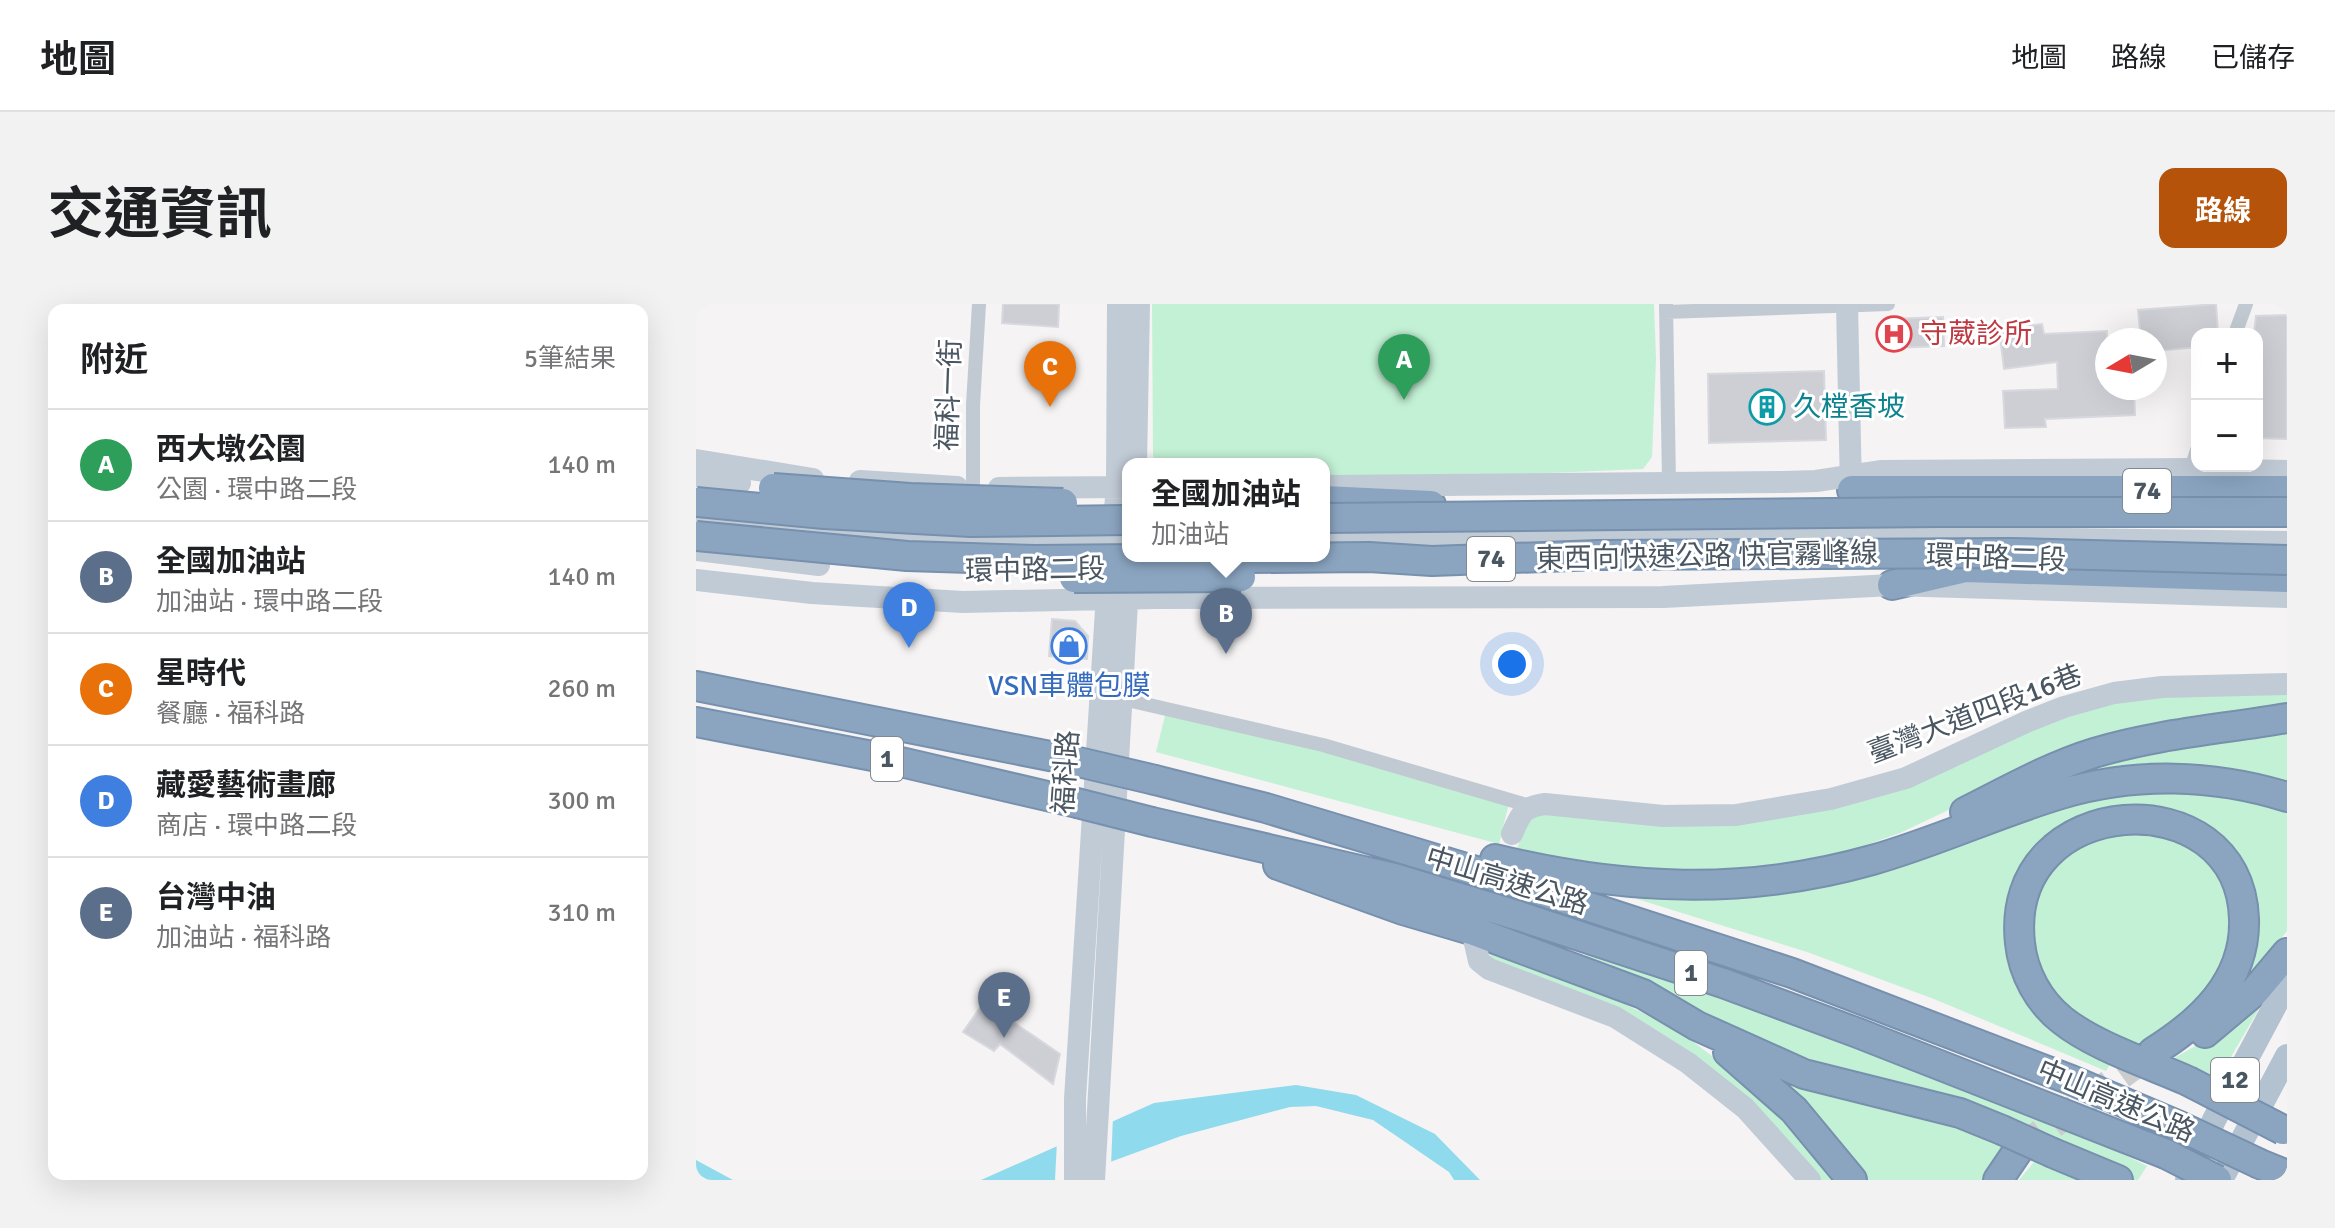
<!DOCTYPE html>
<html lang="zh-TW">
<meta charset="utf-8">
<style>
:root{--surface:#fff;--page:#f2f2f2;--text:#202124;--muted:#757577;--line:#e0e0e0;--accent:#b45309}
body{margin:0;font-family:Signika,"Noto Sans TC",sans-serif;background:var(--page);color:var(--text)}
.controls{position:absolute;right:24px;top:24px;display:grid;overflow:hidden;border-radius:16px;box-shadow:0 8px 32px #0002}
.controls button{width:72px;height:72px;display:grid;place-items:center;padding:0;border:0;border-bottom:2px solid var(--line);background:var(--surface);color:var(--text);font:40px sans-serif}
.compass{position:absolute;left:1399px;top:24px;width:72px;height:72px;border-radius:50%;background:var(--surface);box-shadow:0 8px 32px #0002;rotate:260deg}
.you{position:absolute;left:816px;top:360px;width:28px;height:28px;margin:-20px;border:6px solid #fff;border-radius:50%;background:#1a73e8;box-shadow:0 0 0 12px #1a73e833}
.badge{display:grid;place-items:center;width:52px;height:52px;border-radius:50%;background:var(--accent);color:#fff;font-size:26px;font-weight:700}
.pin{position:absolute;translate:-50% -66px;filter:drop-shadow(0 2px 4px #0008)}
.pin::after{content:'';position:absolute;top:42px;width:28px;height:24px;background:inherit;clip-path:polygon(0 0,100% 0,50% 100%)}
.popup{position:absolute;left:426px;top:154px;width:208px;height:104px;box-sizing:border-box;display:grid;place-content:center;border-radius:16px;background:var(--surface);filter:drop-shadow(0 2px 6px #0005);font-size:26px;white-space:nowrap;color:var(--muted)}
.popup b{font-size:30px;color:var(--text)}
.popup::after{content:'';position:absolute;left:50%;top:100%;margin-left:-16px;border:16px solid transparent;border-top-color:var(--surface)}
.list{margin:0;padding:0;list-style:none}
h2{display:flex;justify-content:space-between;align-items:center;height:104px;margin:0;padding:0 32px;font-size:34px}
h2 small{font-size:26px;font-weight:400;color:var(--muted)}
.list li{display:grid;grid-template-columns:52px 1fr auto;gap:24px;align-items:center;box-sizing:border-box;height:112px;padding:0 32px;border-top:2px solid var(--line)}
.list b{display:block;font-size:30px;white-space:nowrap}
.list p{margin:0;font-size:26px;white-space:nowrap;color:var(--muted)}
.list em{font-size:26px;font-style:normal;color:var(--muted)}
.map{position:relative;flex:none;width:1591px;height:876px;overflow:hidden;border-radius:16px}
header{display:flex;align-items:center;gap:48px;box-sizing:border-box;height:112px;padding:0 40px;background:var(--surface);border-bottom:2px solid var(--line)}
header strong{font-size:38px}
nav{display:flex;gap:44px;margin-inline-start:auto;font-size:28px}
.intro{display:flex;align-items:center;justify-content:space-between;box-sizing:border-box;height:192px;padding:0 48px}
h1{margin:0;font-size:56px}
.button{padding:20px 36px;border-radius:16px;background:var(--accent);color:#fff;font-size:28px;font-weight:700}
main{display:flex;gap:48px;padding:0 48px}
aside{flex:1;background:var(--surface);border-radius:16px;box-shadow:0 8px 32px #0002}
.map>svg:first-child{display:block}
.green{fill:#c3f1d5}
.water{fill:#90daee}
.pier{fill:#f5f3f3}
.building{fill:#cdcfd5;stroke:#d7d9de;stroke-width:2}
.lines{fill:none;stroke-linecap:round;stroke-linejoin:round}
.highway-tunnel{stroke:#caccce;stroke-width:28;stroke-dasharray:28 14;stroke-linecap:butt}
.highway-casing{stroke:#7690ad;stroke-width:32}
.street{stroke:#c1cad2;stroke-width:14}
.secondary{stroke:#c1cbd6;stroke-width:22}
.primary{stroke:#b3c2d1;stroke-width:24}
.highway{stroke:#8ba5c1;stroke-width:28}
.highway-bridge-casing{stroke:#7690ad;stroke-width:32;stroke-linecap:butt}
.highway-bridge{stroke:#8ba5c1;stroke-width:28}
.labels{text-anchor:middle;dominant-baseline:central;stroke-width:6;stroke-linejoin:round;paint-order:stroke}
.shield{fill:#fff;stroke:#808990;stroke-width:2}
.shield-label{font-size:26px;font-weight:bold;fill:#4a5661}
.health-label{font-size:28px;fill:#be3a42;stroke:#fff;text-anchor:start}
.street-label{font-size:28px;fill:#4a5661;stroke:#fff}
.culture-label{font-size:28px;fill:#0d838f;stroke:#fff;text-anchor:start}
.shop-label{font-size:28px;fill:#366cbe;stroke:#fff}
</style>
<header>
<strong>地圖</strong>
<nav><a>地圖</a><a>路線</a><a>已儲存</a></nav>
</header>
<div class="intro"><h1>交通資訊</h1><a class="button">路線</a></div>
<main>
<aside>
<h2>附近<small>5筆結果</small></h2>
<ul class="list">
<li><span class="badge" style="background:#2e9e5b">A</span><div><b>西大墩公園</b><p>公園 · 環中路二段</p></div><em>140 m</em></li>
<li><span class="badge" style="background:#5c6f8a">B</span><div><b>全國加油站</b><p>加油站 · 環中路二段</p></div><em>140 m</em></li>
<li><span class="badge" style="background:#e8710a">C</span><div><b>星時代</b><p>餐廳 · 福科路</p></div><em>260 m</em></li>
<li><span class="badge" style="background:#3f7fe0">D</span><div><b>藏愛藝術畫廊</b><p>商店 · 環中路二段</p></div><em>300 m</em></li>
<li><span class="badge" style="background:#5c6f8a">E</span><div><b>台灣中油</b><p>加油站 · 福科路</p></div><em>310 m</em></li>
</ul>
</aside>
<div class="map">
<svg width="1591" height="876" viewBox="0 0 1591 876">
<rect width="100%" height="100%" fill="#f5f3f3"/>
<path class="green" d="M456,0H958L960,55L956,153L947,165L802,171L628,173V160H464L457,152Z
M1591,386V408L1337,466L1204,529L1147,549L1090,563L964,573L820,547L832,515L849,509L1073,513L1407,400L1456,394Z
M470,408L630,446L813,499L803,540L460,448Z
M1591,420V484L1387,479L1350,472L1383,459Z
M1451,486L1536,490L1591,505V627L1535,695L1553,641L1510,530L1365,529L1315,643L1418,753L1410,767L1238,695L1111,648L941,595L942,587L987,590L1338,506Z
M1443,523L1500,545L1528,579L1538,637L1512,692L1451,739L1440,742L1380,716L1341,674L1333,602L1373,542Z
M792,647L905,689L979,724L1045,774L1079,803L1141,876H1120L1046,795L798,658Z
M891,651L929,659L1045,698L1399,836L1451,862L1442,876H1435L1152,777L889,661Z
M1570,693L1519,780L1473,757L1503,740Z
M1089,769L1284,825L1319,843L1298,876H1168L1086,781Z
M1343,852L1395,876H1323Z"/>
<path class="water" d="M600,781L660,791L739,830L784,876H758L753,868L677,816L620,802L594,803L485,832L365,876H285L458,799Z
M0,856L37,876H0Z"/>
<path class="pier" d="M417,812L415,862L376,876H359L361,837Z"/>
<path class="building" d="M307,0H363L362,23L306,19Z
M1520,0L1522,30H1501V43L1459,47V36H1445L1442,6Z
M1591,11V135L1561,134V30H1558L1560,12Z
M1247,13L1248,42L1195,44L1194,15Z
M1346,20L1348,30L1411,27V84H1438L1439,111L1349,115L1350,123L1309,124L1307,87L1362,85L1361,58L1308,65L1303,25Z
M1128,67L1130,136L1013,139L1012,70Z
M356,315L379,317L392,332L391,355L353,352Z
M288,698L364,750L357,780L304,740L298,747L267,728Z"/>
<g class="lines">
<path class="highway-tunnel" d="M1323,845L1457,748"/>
<defs>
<path id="highway" d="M1156,186H1591
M628,196L735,201
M1196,281L1269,264L1591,274
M0,382L374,456
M0,418L192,455L381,499
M459,476L570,504L820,579L1096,669L1375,776L1481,821
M1269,508C1311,487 1353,463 1398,449C1460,430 1527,425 1591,414
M456,518L698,574L823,612L1027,679L1162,729L1470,850
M799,555C926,586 1049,592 1176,556C1240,538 1301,509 1365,490C1439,468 1517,470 1591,493
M582,561L707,606L775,626L947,690L1001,722L1108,770L1264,809L1306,826
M1509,729L1559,687L1591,649
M1032,748L1098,806L1156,876
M1457,748C1505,718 1550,677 1548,615C1544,472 1307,486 1324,639C1327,669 1343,698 1366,716C1398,742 1454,760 1492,777
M1357,849L1422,876
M1564,860L1591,871
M1302,876L1323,845"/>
</defs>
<use href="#highway" class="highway-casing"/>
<path class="street" d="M970,0L973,178
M970,8L1192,0
M1539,30L1550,0
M1495,165L1501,146
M277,184V101L283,0
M427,395L627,441L834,502"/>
<path class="secondary" d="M1151,0L1155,184
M0,156L117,175
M440,160L443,0
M0,172L44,179
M164,177L261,183
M628,182L1089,178L1120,177L1186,167L1495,165L1591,167
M303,184L432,183
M0,212C143,227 288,241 432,234
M628,234L1234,233L1591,238
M0,246L123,261
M0,276L116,289L267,298L459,294L967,293L1196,281L1591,293
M816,530C825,510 826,503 849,500L967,512L1040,511L1135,495L1210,474L1330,418L1368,403L1418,389L1466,383L1591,380
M778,635L783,657L793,665L919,713L992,759L1049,804L1114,876
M379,876V795L410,306L421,183L422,0
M398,876L432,281"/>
<path class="primary" d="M1491,876L1518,816L1591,679
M1525,876L1591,752"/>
<use href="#highway" class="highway"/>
<defs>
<path id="highway-bridge" d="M77,184L214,194L367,199
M0,198L128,210L275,218L432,216
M628,214L1243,208H1591
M0,232L211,252L339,256L673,253L736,257L902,251L1314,249L1591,256
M378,274L545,273
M374,456L459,476
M381,499L456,518
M1492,777L1587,826
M1481,821L1564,860
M1306,826L1357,849
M1470,850L1521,876"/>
</defs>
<use href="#highway-bridge" class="highway-bridge-casing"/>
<use href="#highway-bridge" class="highway-bridge"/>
</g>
<defs>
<symbol id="hospital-ring" viewBox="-11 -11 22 22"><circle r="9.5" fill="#fff" stroke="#e0444e" stroke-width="1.5"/><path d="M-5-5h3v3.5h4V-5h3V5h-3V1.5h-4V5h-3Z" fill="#e0444e"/></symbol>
<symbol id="building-ring" viewBox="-11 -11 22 22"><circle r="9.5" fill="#fff" stroke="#0f9aa8" stroke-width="1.5"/><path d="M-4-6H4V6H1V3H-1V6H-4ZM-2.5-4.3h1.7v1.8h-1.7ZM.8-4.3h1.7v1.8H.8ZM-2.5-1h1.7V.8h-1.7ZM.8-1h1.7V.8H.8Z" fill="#0f9aa8"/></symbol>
<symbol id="shop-ring" viewBox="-11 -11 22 22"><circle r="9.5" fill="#fff" stroke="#3f7fe0" stroke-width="1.5"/><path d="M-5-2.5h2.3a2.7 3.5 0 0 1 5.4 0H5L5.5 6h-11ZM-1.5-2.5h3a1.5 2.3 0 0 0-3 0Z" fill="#3f7fe0"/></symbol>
</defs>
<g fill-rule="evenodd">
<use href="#hospital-ring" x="1178" y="10" width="40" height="40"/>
<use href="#building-ring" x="1051" y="83" width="40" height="40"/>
<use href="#shop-ring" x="353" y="322" width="40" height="40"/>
</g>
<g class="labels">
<g class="shield">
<rect x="1427" y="165" width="48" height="44" rx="6"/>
<rect x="771" y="233" width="48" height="44" rx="6"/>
<rect x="175" y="433" width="32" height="44" rx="6"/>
<rect x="979" y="647" width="32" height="44" rx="6"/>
<rect x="1515" y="754" width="48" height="44" rx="6"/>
</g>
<g class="shield-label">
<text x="1451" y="187">74</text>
<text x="795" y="255">74</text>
<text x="191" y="455">1</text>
<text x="995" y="669">1</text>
<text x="1539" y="776">12</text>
</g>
<g class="health-label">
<text x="1224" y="30">守葳診所</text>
</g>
<g class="street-label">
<text transform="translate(253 91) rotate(-88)">福科一街</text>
<text transform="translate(1011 252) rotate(-1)">東西向快速公路 快官霧峰線</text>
<text transform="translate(1300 254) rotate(2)">環中路二段</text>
<text transform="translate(339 266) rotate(-1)">環中路二段</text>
<text transform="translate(1279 410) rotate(-21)">臺灣大道四段16巷</text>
<text transform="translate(370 468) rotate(-86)">福科路</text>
<text transform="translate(811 577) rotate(17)">中山高速公路</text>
<text transform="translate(1420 797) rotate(23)">中山高速公路</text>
</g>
<g class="culture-label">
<text x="1097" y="103">久樘香坡</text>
</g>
<g class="shop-label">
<text x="373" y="382">VSN車體包膜</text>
</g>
</g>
</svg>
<div class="controls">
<button>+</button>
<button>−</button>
</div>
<svg class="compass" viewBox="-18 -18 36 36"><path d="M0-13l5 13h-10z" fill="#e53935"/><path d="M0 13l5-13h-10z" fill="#757577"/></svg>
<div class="you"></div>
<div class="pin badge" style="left:708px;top:96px;background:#2e9e5b">A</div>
<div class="pin badge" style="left:530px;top:350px;background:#5c6f8a">B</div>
<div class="popup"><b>全國加油站</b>加油站</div>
<div class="pin badge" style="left:354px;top:103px;background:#e8710a">C</div>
<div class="pin badge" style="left:213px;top:344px;background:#3f7fe0">D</div>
<div class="pin badge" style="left:308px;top:734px;background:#5c6f8a">E</div>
</div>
</main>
